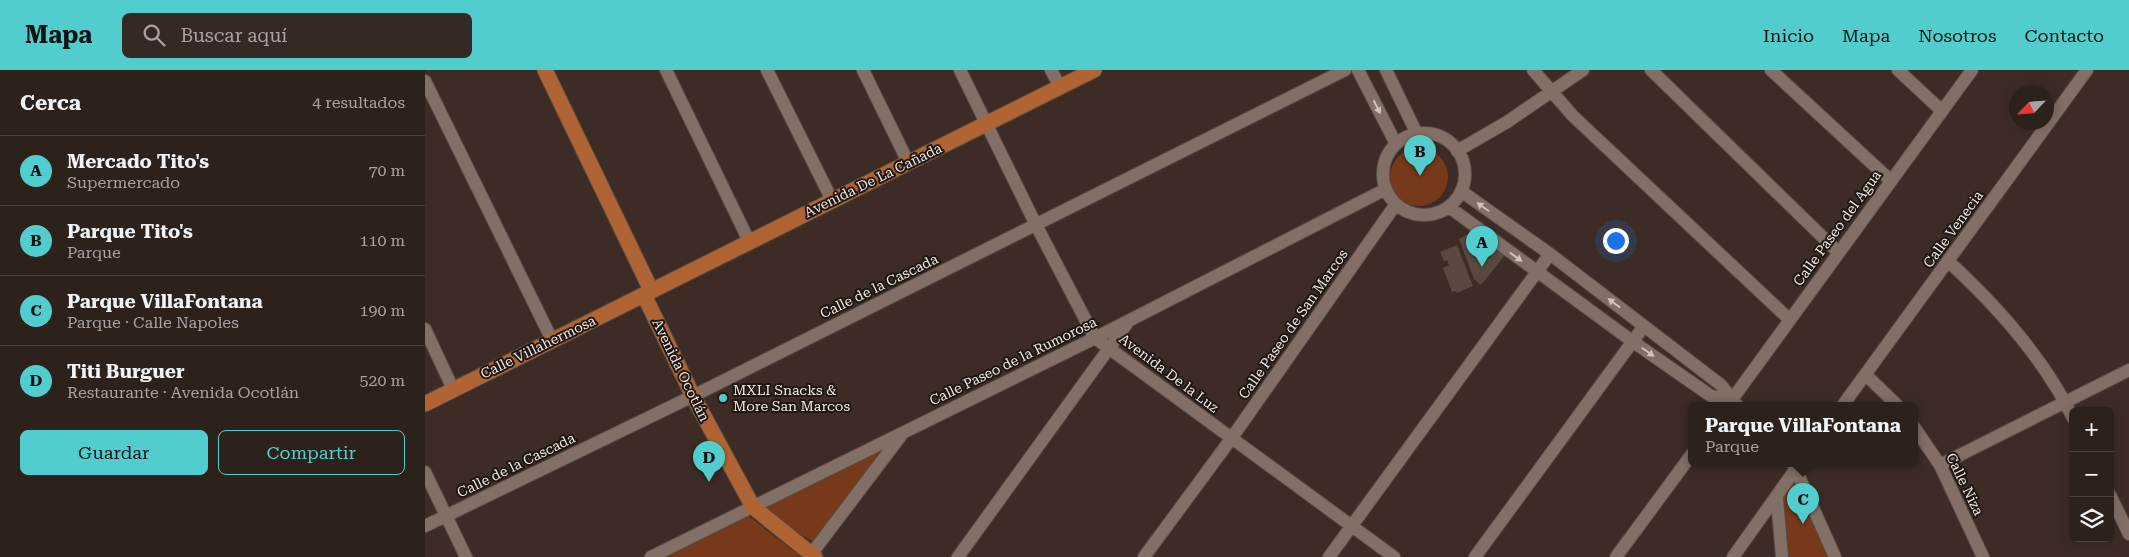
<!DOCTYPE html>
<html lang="es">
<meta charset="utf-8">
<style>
:root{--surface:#2d211c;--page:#352925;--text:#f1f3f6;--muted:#a7a3a3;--line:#483e3b;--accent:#52cdce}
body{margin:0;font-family:"Roboto Serif",serif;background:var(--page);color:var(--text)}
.controls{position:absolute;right:15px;bottom:15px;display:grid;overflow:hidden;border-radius:8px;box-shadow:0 2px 12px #0003}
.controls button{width:45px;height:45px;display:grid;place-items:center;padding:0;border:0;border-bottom:1px solid var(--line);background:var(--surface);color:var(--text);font:25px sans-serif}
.compass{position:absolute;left:1584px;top:15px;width:45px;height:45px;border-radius:50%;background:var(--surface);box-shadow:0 2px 12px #0003;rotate:244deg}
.you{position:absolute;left:1190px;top:170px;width:18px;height:18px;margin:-12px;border:4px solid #fff;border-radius:50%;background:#1a73e8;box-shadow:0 0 0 8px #1a73e833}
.badge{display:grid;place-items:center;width:32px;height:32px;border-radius:50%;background:var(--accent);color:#111;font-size:16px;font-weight:700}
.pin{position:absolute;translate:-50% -41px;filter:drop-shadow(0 1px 2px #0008)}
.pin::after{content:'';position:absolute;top:26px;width:18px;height:15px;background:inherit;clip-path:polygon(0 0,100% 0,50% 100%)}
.popup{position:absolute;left:1263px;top:332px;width:230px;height:65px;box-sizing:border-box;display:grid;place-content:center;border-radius:8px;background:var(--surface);filter:drop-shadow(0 1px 4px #0005);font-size:16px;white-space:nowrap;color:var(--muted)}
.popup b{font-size:19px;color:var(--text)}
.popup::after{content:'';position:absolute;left:50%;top:100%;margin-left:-10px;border:10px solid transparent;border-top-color:var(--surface)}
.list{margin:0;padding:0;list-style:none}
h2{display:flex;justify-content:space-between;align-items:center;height:65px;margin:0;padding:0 20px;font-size:21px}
h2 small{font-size:16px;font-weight:400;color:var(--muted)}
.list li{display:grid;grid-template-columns:32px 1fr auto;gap:15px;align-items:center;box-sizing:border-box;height:70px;padding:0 20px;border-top:1px solid var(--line)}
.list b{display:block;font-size:19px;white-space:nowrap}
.list p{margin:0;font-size:16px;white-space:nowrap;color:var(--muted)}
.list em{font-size:16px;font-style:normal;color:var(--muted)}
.actions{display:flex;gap:10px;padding:15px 20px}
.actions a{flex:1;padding:11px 0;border:1px solid var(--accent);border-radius:8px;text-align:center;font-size:18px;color:var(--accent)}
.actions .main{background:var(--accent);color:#111}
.icon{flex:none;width:28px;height:28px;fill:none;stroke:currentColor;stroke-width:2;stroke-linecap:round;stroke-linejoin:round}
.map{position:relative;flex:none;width:1704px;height:487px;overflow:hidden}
header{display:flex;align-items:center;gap:30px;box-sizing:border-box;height:70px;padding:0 25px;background:var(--accent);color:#111}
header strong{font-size:24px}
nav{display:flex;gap:28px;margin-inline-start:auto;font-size:18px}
.search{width:350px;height:45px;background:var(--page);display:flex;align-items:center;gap:12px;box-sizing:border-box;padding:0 18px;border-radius:8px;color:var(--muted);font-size:19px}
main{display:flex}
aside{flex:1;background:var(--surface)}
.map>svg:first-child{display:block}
.green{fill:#763919}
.building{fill:#5a4941}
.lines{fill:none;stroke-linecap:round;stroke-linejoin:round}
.minor-casing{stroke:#594c45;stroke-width:14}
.major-casing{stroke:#594c45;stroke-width:17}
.minor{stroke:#827067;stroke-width:12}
.major{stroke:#b16433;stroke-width:15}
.oneway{fill:#d0c3bd}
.poi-dot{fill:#52cdce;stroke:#1e1713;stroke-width:2}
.labels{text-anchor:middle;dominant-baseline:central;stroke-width:4;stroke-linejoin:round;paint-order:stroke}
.street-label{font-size:14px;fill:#f2e7e2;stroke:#1e1713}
.poi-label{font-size:14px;fill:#f2e7e2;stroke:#1e1713;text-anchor:start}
</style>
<header>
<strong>Mapa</strong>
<div class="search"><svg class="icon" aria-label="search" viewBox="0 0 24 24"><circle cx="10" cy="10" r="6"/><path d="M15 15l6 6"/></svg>Buscar aquí</div>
<nav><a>Inicio</a><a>Mapa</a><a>Nosotros</a><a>Contacto</a></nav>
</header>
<main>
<aside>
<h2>Cerca<small>4 resultados</small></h2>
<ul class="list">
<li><span class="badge">A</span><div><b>Mercado Tito's</b><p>Supermercado</p></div><em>70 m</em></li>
<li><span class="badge">B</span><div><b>Parque Tito's</b><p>Parque</p></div><em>110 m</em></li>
<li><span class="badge">C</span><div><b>Parque VillaFontana</b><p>Parque · Calle Napoles</p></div><em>190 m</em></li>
<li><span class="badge">D</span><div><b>Titi Burguer</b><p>Restaurante · Avenida Ocotlán</p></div><em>520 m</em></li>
</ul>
<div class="actions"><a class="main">Guardar</a><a>Compartir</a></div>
</aside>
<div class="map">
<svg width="1704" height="487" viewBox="0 0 1704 487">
<rect width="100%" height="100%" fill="#3c2c25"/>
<path class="green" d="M965 107a29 29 0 1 1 58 0a29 29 0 1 1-58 0Z
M456,381L389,472L329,438L321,444L376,487H229L348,428Z
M1374,396L1412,487H1360L1355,421Z"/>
<path class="building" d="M1050,160L1080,185L1056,215L1049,209L1034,169Z
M1032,175L1048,216L1032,223L1031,221L1027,222L1018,198L1024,195L1022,190L1019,191L1015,182Z"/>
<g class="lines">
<defs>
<path id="minor" d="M241,0L324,171
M342,0L407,130
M438,0L483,92
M535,0L611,155L670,268L969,487
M626,0L635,17
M933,0L971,74
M961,0L992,64
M1108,0L1148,46L1365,250
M1226,0L1413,182
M1346,0L1465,110
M1473,0L1517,41
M0,11L127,270
M958 104a41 41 0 1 1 82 0a41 41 0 1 1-82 0Z
M1032,81L1082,52L1158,0
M1036,121L1125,184L1296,315L1312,335
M1024,137L1207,271L1286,326L1306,330
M1523,191C1572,236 1619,288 1648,348
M0,259L28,319
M1441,305L1472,335
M1303,335L1547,0
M1418,335L1662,0
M1489,357L1515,395L1558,487
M1368,393L1410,487
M1515,395L1704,300
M0,402L41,487
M1685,425L1704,464
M1352,429L1357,487
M0,456L268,326L920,0
M226,487L670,268L961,119
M384,487L478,363
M533,487L703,252
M719,487L806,369L971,134
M904,487L1125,184
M1050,487L1219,256
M1191,487L1267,384
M1308,487L1375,393"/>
<path id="major" d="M120,0L226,220
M219,225L268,326L328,437L390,487
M0,334L669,0"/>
</defs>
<use href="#minor" class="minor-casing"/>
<use href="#major" class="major-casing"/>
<use href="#minor" class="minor"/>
<use href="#major" class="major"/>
</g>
<defs><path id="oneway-solid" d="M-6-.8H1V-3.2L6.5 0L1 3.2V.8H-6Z" transform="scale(1.25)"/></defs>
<g class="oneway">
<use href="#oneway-solid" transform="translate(952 37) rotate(63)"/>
<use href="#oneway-solid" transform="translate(1058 137) rotate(-145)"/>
<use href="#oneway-solid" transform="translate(1091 187) rotate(36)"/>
<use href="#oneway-solid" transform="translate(1189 233) rotate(-143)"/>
<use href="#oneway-solid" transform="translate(1223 282) rotate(35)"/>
</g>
<circle class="poi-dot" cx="298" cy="328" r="5"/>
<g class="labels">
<g class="street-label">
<text transform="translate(448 110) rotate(-26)">Avenida De La Cañada</text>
<text transform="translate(1412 158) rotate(-54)">Calle Paseo del Agua</text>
<text transform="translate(1528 159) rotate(-54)">Calle Venecia</text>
<text transform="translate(454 216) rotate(-26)">Calle de la Cascada</text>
<text transform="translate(868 254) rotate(-55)">Calle Paseo de San Marcos</text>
<text transform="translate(113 277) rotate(-26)">Calle Villahermosa</text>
<text transform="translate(588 291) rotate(-26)">Calle Paseo de la Rumorosa</text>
<text transform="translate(256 300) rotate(64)">Avenida Ocotlán</text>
<text transform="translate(744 303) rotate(37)">Avenida De la Luz</text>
<text transform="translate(91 395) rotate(-26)">Calle de la Cascada</text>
<text transform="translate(1540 414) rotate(64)">Calle Niza</text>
</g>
<g class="poi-label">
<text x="308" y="320">MXLI Snacks &amp;<tspan x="308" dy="16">More San Marcos</tspan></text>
</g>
</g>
</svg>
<div class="controls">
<button>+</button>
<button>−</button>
<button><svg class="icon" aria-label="layers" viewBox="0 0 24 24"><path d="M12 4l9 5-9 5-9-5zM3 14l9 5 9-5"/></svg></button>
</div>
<svg class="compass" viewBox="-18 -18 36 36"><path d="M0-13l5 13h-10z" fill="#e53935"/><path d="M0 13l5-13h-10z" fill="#a7a3a3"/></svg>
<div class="you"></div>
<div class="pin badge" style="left:1057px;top:197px">A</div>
<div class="pin badge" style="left:995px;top:106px">B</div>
<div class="pin badge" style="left:1378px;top:454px">C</div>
<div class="popup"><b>Parque VillaFontana</b>Parque</div>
<div class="pin badge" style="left:284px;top:412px">D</div>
</div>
</main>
